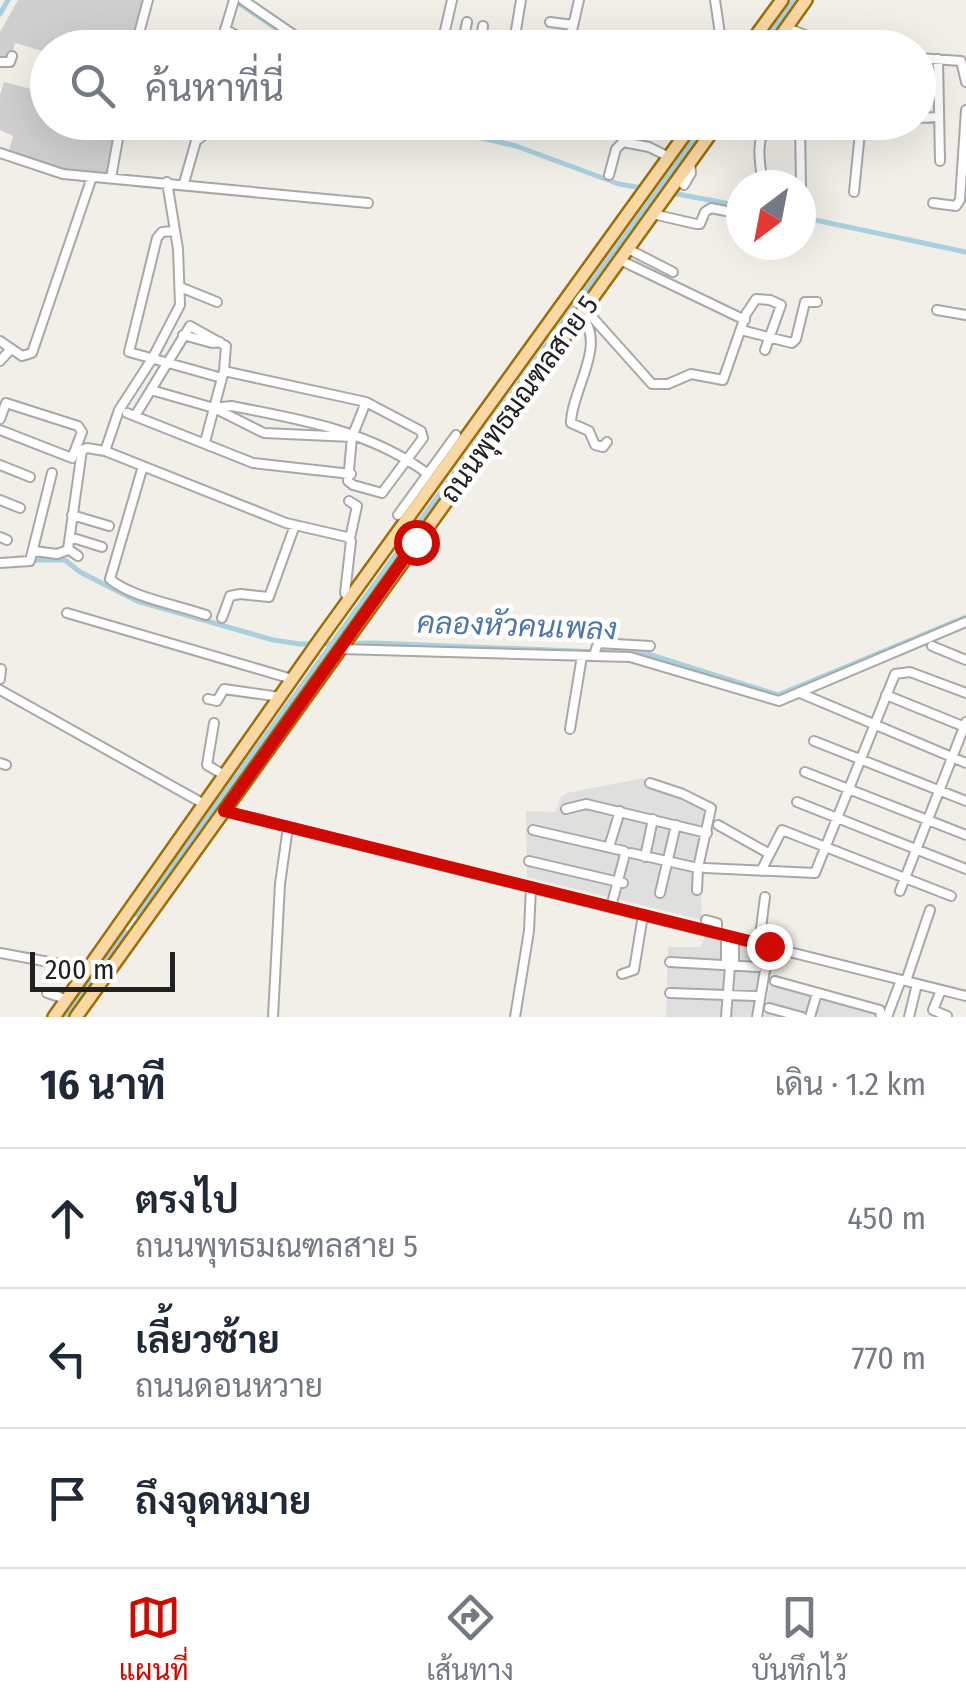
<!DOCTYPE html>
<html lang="th">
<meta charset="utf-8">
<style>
:root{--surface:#fff;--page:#f6f6f7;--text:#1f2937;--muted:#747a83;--line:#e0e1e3;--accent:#cf0a03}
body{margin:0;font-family:"Fira Sans Condensed",Sarabun,sans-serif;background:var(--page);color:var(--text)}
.compass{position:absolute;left:726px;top:170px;width:90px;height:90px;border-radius:50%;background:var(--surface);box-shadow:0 10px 40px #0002;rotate:212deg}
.scale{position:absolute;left:30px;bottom:25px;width:145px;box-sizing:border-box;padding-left:10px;border:5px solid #212121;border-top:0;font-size:28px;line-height:35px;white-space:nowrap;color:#212121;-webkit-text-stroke:8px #fff;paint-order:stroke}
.stop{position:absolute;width:30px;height:30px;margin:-22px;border:8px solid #cf0a03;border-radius:50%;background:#fff}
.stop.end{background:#cf0a03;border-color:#fff;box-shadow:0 2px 10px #0008}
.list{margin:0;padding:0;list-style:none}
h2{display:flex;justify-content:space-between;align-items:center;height:130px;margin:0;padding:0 40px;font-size:42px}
h2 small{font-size:32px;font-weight:400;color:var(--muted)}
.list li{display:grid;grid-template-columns:65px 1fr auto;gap:30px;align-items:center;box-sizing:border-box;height:140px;padding:0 40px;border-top:2px solid var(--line)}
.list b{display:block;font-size:38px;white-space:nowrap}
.list p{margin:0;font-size:32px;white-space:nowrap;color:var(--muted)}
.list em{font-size:32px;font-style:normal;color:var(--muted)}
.icon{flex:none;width:55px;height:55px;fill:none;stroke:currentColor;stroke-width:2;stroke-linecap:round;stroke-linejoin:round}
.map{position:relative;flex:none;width:966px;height:1017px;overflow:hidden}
.search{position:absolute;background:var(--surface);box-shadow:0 10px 40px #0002;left:30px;right:30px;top:30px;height:110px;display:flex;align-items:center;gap:25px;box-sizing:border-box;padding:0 35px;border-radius:55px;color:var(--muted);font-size:38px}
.sheet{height:550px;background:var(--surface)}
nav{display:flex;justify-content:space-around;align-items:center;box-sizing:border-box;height:140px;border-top:2px solid var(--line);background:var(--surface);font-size:28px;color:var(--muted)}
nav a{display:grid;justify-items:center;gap:5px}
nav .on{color:var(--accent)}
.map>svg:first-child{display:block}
.residential{fill:#dfdfde}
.religious{fill:#cfcfcf}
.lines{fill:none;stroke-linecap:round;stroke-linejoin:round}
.canal{stroke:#aad0de;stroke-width:5}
.minor-casing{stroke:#a8a8a8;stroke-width:12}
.major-casing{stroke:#9c6e03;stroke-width:16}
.minor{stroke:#fff;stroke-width:8}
.major{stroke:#fad8a4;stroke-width:11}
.route{stroke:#cf0a03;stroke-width:12}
.labels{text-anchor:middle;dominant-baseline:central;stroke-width:9;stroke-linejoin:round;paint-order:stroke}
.street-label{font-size:28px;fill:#212121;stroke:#fff}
.water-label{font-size:30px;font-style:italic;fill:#4b77a9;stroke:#fff}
</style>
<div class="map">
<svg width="966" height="1017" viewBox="0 0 966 1017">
<rect width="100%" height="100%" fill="#f1efe8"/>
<path class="residential" d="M644,778L694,794L716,809L700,873L702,920L527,877L526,811L555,812L561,797L567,793Z
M705,936L765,952L754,1017H666L668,947H701Z
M771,978L888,1009L885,1017H764Z"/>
<path class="religious" d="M18,0H146L134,47L48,48V122L119,123L109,176L63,172L8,154L13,136L0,130V95L4,82L31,89L42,51L15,43L10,61L0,59V32Z"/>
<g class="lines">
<path class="canal" d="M234,0L305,48
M0,14L8,0
M760,48L794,0
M415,122L516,146L619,184L647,189
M672,193L741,206
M801,217L966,252
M414,529L707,122
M28,560H65L80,572L137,601L273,640L300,644L375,643L648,654L778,695L966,617
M137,915L402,546
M65,1017L125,932"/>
<defs>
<path id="minor" d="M243,0L313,48
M715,0L722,48
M550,22L573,25
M787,28L839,48
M225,29L245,41L246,48
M228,45L223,37L234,0
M462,47L467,22
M135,48L148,0
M441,48L452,0
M479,48L483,26
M513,48L521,0
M568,48L579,0
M918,58L961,61L966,82
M938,59L940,161
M0,62H10L12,56
M918,118L938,117
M800,122L801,190
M0,153L63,174L368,203
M609,175L616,149L623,142L649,147L669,157
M111,178L121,122
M184,183L196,141L220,122
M684,185L691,173L690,162
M763,185C760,163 754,139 770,122
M854,192L861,122
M933,203L956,206L960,200L966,110
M653,214L696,224H700L705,212L711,208L741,214
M175,231L162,232L157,238L129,352L222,378L205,442
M628,249L673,272
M620,260L745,320
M180,287L217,302
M584,308L652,384H668L691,374L723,380L746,314L756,299L770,300L781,305L765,350
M937,310L966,315
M580,315C609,342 571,391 571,423L589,431L595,445L603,447L607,442
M741,330L792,343L796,339L805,302H817
M183,335L212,343L220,342
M0,341L22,356L32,353L92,177
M0,361L11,349
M222,378L224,371L366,402L421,431L423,438L382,493L353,485L348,481L352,437L366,402
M151,390L214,408L264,433L352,437
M214,408L231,406C299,419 371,431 428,474
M127,413L253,463L351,474
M135,416L190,326L226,346L224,371
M0,419L6,403L78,426L82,432L72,458L0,430
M105,451L119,410L152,359L180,305L178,249L167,182
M0,465L30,477
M143,466L110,579C130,597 178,605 206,615
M0,500L20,508
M349,501L357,506L350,538
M72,515L109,526
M398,515L456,435
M0,537L7,540
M70,537L102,547
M34,551L57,554L68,550
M78,556L68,549L82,450L87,448L105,451L286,523L347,537L351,541L345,593L349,600
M0,563L30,561L52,473
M67,613L292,679
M222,618L230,596L240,594L269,597L295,525
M932,646L966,660
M340,649L630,657L779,701L966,622
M594,655L598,643L650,646
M0,679L1,669
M0,690L204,804
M800,693L966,763
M886,695L965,727
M208,699L217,701L224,689L280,697
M214,723L207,765L224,775
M570,729L582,656
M814,741L966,801
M0,763L6,765
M805,772L966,835
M650,783L683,794L711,808L698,868L697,890
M797,802L966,869
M566,809L586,804L707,833
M224,811L966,996
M718,825L768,853
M533,830L624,851
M609,847L620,811
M631,853L698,868
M645,857L653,819
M529,861L623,883
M705,868L815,873L895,674L910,672L966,693
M761,871L782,830L951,896
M900,891L966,722
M660,893L676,825
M611,907L625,854
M706,920L717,923V934
M726,936V965
M734,938V966
M759,944L765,897
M0,953L87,969
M670,962L758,967
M622,974L634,970L643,915
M775,981L880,1010L881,1017
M906,981L930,910
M941,990L933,1010L947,1016
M47,993L66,999
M670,993L755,996
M769,1008L802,1017
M273,1017L280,884L288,827
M515,1017L529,931L531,887
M726,1017L730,966
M757,1017L769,947
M810,1017L817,993
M887,1017L901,980
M909,1017L917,984"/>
<path id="major" d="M747,48L782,0
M772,48L806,0
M54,1017L321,638L694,122
M76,1017L719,122"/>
</defs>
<use href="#minor" class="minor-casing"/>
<use href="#major" class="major-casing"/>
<use href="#minor" class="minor"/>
<use href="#major" class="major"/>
</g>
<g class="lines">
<path class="route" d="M416,542L224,811L769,946"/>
</g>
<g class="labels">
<g class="street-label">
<text transform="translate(519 399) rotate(-54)">ถนนพุทธมณฑลสาย 5</text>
</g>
<g class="water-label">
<text transform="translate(517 626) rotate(2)">คลองหัวคนเพลง</text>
</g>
</g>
</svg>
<svg class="compass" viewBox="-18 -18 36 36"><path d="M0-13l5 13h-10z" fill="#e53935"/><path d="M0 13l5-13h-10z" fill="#747a83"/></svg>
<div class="scale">200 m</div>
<div class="stop" style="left:416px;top:542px"></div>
<div class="stop end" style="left:769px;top:946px"></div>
<div class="search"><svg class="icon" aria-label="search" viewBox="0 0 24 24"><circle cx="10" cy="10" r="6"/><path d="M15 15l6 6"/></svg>ค้นหาที่นี่</div>
</div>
<section class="sheet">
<h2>16 นาที<small>เดิน · 1.2 km</small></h2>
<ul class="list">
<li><svg class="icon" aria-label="ahead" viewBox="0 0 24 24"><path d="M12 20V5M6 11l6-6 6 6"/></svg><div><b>ตรงไป</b><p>ถนนพุทธมณฑลสาย 5</p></div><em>450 m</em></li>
<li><svg class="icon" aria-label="left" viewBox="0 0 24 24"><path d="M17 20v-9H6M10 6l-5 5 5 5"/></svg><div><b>เลี้ยวซ้าย</b><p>ถนนดอนหวาย</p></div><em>770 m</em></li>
<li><svg class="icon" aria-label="arrive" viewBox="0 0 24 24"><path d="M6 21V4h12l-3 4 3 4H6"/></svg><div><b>ถึงจุดหมาย</b></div></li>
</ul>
</section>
<nav>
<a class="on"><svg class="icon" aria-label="map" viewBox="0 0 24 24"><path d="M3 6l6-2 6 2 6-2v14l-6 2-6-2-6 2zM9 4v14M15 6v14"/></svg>แผนที่</a>
<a><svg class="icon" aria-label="directions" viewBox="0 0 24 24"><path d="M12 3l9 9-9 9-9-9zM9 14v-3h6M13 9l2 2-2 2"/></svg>เส้นทาง</a>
<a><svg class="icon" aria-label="saved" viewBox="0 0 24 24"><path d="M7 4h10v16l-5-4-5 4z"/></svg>บันทึกไว้</a>
</nav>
